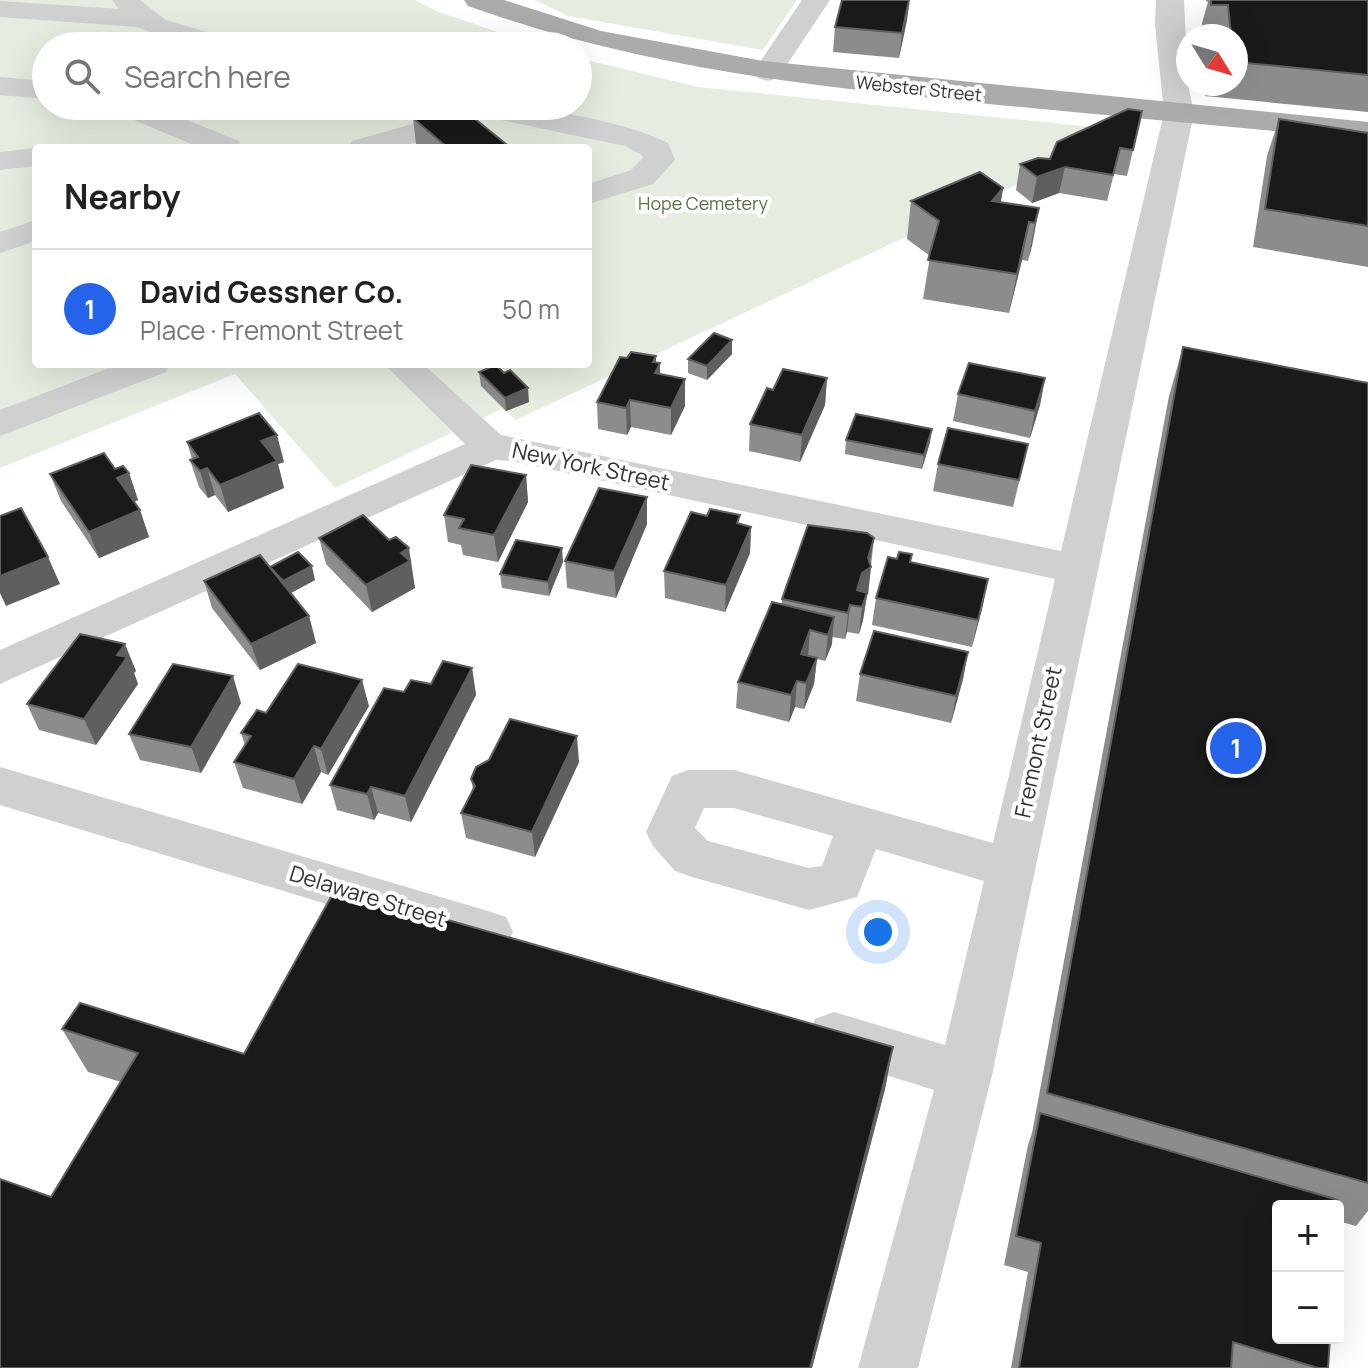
<!DOCTYPE html>
<meta charset="utf-8">
<style>
:root{--surface:#fff;--page:#f2f2f2;--text:#222;--muted:#767676;--line:#e0e0e0;--accent:#2563eb}
body{margin:0;font-family:Manrope,sans-serif;background:var(--page);color:var(--text)}
.controls{position:absolute;right:24px;bottom:24px;display:grid;overflow:hidden;border-radius:8px;box-shadow:0 8px 32px #0002}
.controls button{width:72px;height:72px;display:grid;place-items:center;padding:0;border:0;border-bottom:2px solid var(--line);background:var(--surface);color:var(--text);font:40px sans-serif}
.compass{position:absolute;left:1176px;top:24px;width:72px;height:72px;border-radius:50%;background:var(--surface);box-shadow:0 8px 32px #0002;rotate:127deg}
.you{position:absolute;left:878px;top:932px;width:28px;height:28px;margin:-20px;border:6px solid #fff;border-radius:50%;background:#1a73e8;box-shadow:0 0 0 12px #1a73e833}
.badge{display:grid;place-items:center;width:52px;height:52px;border-radius:50%;background:var(--accent);color:#fff;font-size:26px;font-weight:700}
.pin{position:absolute;translate:-50% -50%;border:4px solid #fff;box-shadow:0 2px 8px #0006}
.list{margin:0;padding:0;list-style:none}
h2{display:flex;justify-content:space-between;align-items:center;height:104px;margin:0;padding:0 32px;font-size:34px}
h2 small{font-size:26px;font-weight:400;color:var(--muted)}
.list li{display:grid;grid-template-columns:52px 1fr auto;gap:24px;align-items:center;box-sizing:border-box;height:120px;padding:0 32px;border-top:2px solid var(--line)}
.list b{display:block;font-size:30px;white-space:nowrap}
.list p{margin:0;font-size:26px;white-space:nowrap;color:var(--muted)}
.list em{font-size:26px;font-style:normal;color:var(--muted)}
.icon{flex:none;width:44px;height:44px;fill:none;stroke:currentColor;stroke-width:2;stroke-linecap:round;stroke-linejoin:round}
.map{position:relative;flex:none;width:1368px;height:1368px;overflow:hidden}
.search{position:absolute;background:var(--surface);box-shadow:0 8px 32px #0002;left:32px;top:32px;width:560px;height:88px;display:flex;align-items:center;gap:20px;box-sizing:border-box;padding:0 28px;border-radius:44px;color:var(--muted);font-size:30px}
.panel{position:absolute;background:var(--surface);box-shadow:0 8px 32px #0002;left:32px;top:144px;width:560px;height:224px;border-radius:8px}
.map>svg:first-child{display:block}
.green{fill:#e6ecdf;fill-rule:evenodd}
.lines{fill:none;stroke-linecap:round;stroke-linejoin:round}
.minor{fill:#d0d0d0;fill-rule:evenodd}
.major{fill:#ababab;fill-rule:evenodd}
.wall{fill:#8c8c8c}
.shaded-wall{fill:#5f5f5f}
.building{fill:#1a1a1a;stroke:#5f5f5f;stroke-width:2}
.labels{text-anchor:middle;dominant-baseline:central;stroke-width:8;stroke-linejoin:round;paint-order:stroke}
.far-street-label{font-size:18px;fill:#333;stroke:#fff}
.far-park-label{font-size:18px;fill:#56703f;stroke:#fff}
.street-label{font-size:22px;fill:#333;stroke:#fff}
</style>
<div class="map">
<svg width="1368" height="1368" viewBox="0 0 1368 1368">
<rect width="100%" height="100%" fill="#fff"/>
<path class="green" d="M0,0H415L439,12L539,46H46V106H578V58L698,87L1131,131L516,420L502,409L335,488L235,374L0,468ZM36,148H588V364H36Z
M535,0H797L763,50L568,16Z"/>
<g class="lines">
<path class="minor" d="M112,0H140L166,20L234,40L238,46H187L137,27L0,17V1L119,9Z
M802,0H830L778,78L768,81L758,78L753,72Z
M1156,0H1184L1188,84L1194,113L992,1075L918,1368H858L934,1090L815,1053L808,1036L815,1019L834,1012L945,1045L984,881L876,849L857,897L809,910L692,877L675,871L653,846L646,832L672,776L688,770H734L993,843L1055,579L512,461L496,460L0,684V650L465,444L384,364H423L501,435L1061,551L1164,113L1155,24ZM704,808H734L833,836L822,866L809,868L708,841L695,828Z
M0,77L46,81V99L0,95Z
M111,106H152L239,141L243,148H201L115,112Z
M458,106C525,106 606,114 668,143L675,160L653,184L588,204V184L631,170L643,158L642,155L625,146L482,116C444,144 393,148 348,148L352,141L441,116Z
M36,148V166L0,170V152Z
M36,220V241L0,253V232Z
M120,364H171L166,372L0,436V410Z
M0,767L488,911L506,917L513,932L506,947L488,953L0,805Z"/>
<path class="major" d="M464,0H504L601,31L763,61L1368,122V140C1242,128 1115,116 989,104C808,86 641,68 468,6Z"/>
</g>
<path class="wall" d="M1206,0H1368V112L1205,96L1203,84H1236V36H1202V23L1208,2L1206,1Z
M907,20L899,58L833,52L835,27Z
M1142,111L1127,176L1114,174L1107,201L1059,193L1032,203L1016,190L1020,164L1050,159Z
M413,118L511,148H421L416,144Z
M1279,119L1368,133V267L1253,247L1267,156Z
M1003,188L1001,202L1039,208L1028,261L1022,260L1009,313L923,299L930,256L907,239L911,201Z
M732,340V354L707,380L688,373V359Z
M1183,347L1368,383V1211L1356,1226L1338,1221V1206H1278L1328,1368H1011L1028,1272L1004,1265L1028,1145L1032,1133L1169,396Z
M656,363L660,374L685,379V406L671,435L631,427L627,435L598,429L597,402Z
M479,372L529,402L506,411L481,386Z
M827,378L825,405L800,462L749,451L750,424L773,390Z
M1045,378L1040,405L1030,438L953,421L958,394Z
M846,440L930,442L922,469L845,454Z
M187,442L284,462L278,464L284,488L228,512L215,495L208,498L199,487L190,460L192,459Z
M938,464L1022,470L1013,507L933,491Z
M115,469L129,473L138,500L134,502L140,510L149,537L99,558L61,501L50,474Z
M526,475L528,502L498,562L463,555L461,545L448,542L444,515Z
M647,497V524L616,598L567,588L565,561Z
M751,527L750,553L725,612L665,598L664,571Z
M319,538L413,575L412,576L415,588L372,612L326,564Z
M874,538L868,594L867,595L863,620L859,634L847,632L845,639L832,637V644L825,661L817,659L814,684L804,709L795,707L789,722L736,708L738,682L782,604V599Z
M912,554L910,562L983,605L972,647L872,625L876,598L897,559Z
M563,562L549,596L502,588L500,574Z
M270,567L315,580L291,593L309,616L316,643L260,670L212,608L204,581Z
M968,652L963,679L951,723L856,701L860,674Z
M472,668L476,695L411,822L378,813L374,820L337,810L330,785L404,692L431,684Z
M136,671L134,673L138,684L96,745L39,730L27,704Z
M241,703L201,773L140,760L129,734Z
M369,706L328,775L321,772L302,804L243,788L234,762L245,745L241,733L266,713Z
M579,762L535,857L466,838L461,813L473,790L471,779Z
M62,1029L244,1054L893,1047L885,1089L812,1368H0L51,1197L121,1082L88,1072Z"/>
<path class="shaded-wall" d="M910,0L907,20L899,58L902,33Z
M1065,167L1059,193L1032,203L1037,177Z
M1003,188L997,225L992,201Z
M1039,208L1032,246L1028,261L1035,223Z
M1029,222L1022,260L1009,313L1017,274Z
M732,340V354L707,380V366Z
M656,356V370L660,363V390L655,400L653,362Z
M827,378L825,405L800,462L802,435Z
M1045,378L1040,405L1030,438L1035,411Z
M685,379V406L671,435V408Z
M528,388L529,402L506,411L505,398Z
M630,400L631,427L627,435L626,408Z
M932,429L930,442L922,469L924,455Z
M277,435L284,462L278,464L284,488L228,512L220,485L261,441Z
M207,468L215,495L208,498L200,471Z
M129,473L138,500L127,505L117,478Z
M526,475L528,502L498,562L494,535Z
M647,497V524L616,598L614,571Z
M140,510L149,537L99,558L89,532Z
M751,527L750,553L725,612L726,585Z
M874,538L869,568L871,567L868,594L867,595L863,620L859,634L862,607L857,590L862,573L868,558Z
M409,548L415,588L372,612L366,585L401,553Z
M562,548L563,562L549,596L548,582Z
M48,557L60,584L6,606L0,593V576Z
M312,566L315,580L287,595L283,581Z
M988,579L983,605L972,647L978,620Z
M850,605L847,632L845,639L848,613Z
M309,616L316,643L260,670L251,644Z
M834,617L832,644L825,661L828,635Z
M810,630L808,657L801,654Z
M125,644L136,671L134,673L138,684L96,745L84,719L117,655Z
M968,652L963,679L951,723L956,696Z
M817,658L814,684L804,709L806,683Z
M472,668L476,695L411,822L405,796Z
M233,676L241,703L201,773L191,747Z
M362,680L369,706L328,775L321,749Z
M797,681L795,707L789,722L791,695Z
M577,736L579,762L535,857L532,832Z
M314,746L321,772L302,804L294,779Z
M371,787L378,813L374,820L367,794Z
M893,1047L885,1089L812,1368H810Z"/>
<path class="building" d="M842,0H909L902,33L835,27Z
M1211,0H1368V75L1236,62V36H1212V34L1231,35L1228,5H1211Z
M448,106H459L511,148H448L413,118Z
M1128,109L1142,111L1133,150L1120,148L1113,175L1065,167L1037,177L1020,164L1038,158L1050,159L1057,142Z
M1279,119L1368,133V226L1265,209Z
M980,172L1003,188L992,201L1039,208L1035,223L1029,222L1017,274L928,260L939,221L911,201Z
M714,333L732,340L707,366L688,359Z
M1183,347L1368,383V1183L1047,1093Z
M631,352L656,356L653,362L660,363L655,373L685,379L671,408L630,400L626,408L597,402L620,357L627,358Z
M969,363L1045,378L1035,411L958,394Z
M496,365L504,373L510,370L528,388L505,398L479,372Z
M783,369L827,378L802,435L750,424L767,388L773,390Z
M259,413L277,435L261,441L277,461L220,485L207,468L200,471L190,460L198,457L187,442Z
M856,414L932,429L924,455L846,440Z
M948,428L1028,444L1019,480L938,464Z
M104,453L115,469L123,466L129,473L117,478L140,510L89,532L50,474Z
M471,465L526,475L494,535L459,528L464,519L444,515Z
M599,488L647,497L614,571L565,561Z
M21,508L48,557L0,576V516Z
M710,509L740,515L737,523L751,527L726,585L664,571L691,512L707,516Z
M363,515L389,540L396,537L409,548L401,553L410,561L366,585L319,538Z
M808,525L867,533L874,538L868,558L871,567L862,573L857,590L867,593L862,607L850,605L848,613L782,599Z
M516,540L562,548L548,582L500,574Z
M298,552L312,566L283,581L270,567Z
M899,552L912,554L910,562L988,579L978,620L876,598L888,557L897,559Z
M260,555L309,616L251,644L204,581Z
M772,602L834,617L828,635L810,630L801,654L817,658L806,683L797,681L791,695L738,682Z
M874,631L968,652L956,696L860,674Z
M80,634L125,644L117,655L127,657L84,719L27,704Z
M443,661L472,668L405,796L371,787L367,794L330,785L384,688L404,692L411,680L431,684Z
M173,664L233,676L191,747L129,734Z
M298,664L362,680L321,749L314,746L294,779L234,762L251,736L241,733L257,710L266,713Z
M510,719L577,736L532,832L461,813L475,786L471,779L476,767L489,760Z
M336,888L893,1047L810,1368H0V1179L51,1197L138,1053L62,1029L80,1003L244,1054Z
M1040,1113L1338,1200L1337,1206H1278V1338H1330L1328,1368H1318L1233,1342L1231,1368H1019L1041,1243L1016,1236Z"/>
<g class="labels">
<g class="far-street-label">
<text transform="translate(919 88) rotate(6)">Webster Street</text>
</g>
<g class="far-park-label">
<text x="703" y="203">Hope Cemetery</text>
</g>
<g class="street-label">
<text transform="translate(591 466) rotate(12)">New York Street</text>
<text transform="translate(1038 742) rotate(-78)">Fremont Street</text>
<text transform="translate(368 896) rotate(17)">Delaware Street</text>
</g>
</g>
</svg>
<div class="controls">
<button>+</button>
<button>−</button>
</div>
<svg class="compass" viewBox="-18 -18 36 36"><path d="M0-13l5 13h-10z" fill="#e53935"/><path d="M0 13l5-13h-10z" fill="#767676"/></svg>
<div class="you"></div>
<div class="pin badge" style="left:1236px;top:748px">1</div>
<div class="search"><svg class="icon" aria-label="search" viewBox="0 0 24 24"><circle cx="10" cy="10" r="6"/><path d="M15 15l6 6"/></svg>Search here</div>
<section class="panel">
<h2>Nearby<small></small></h2>
<ul class="list">
<li><span class="badge">1</span><div><b>David Gessner Co.</b><p>Place · Fremont Street</p></div><em>50 m</em></li>
</ul>
</section>
</div>
